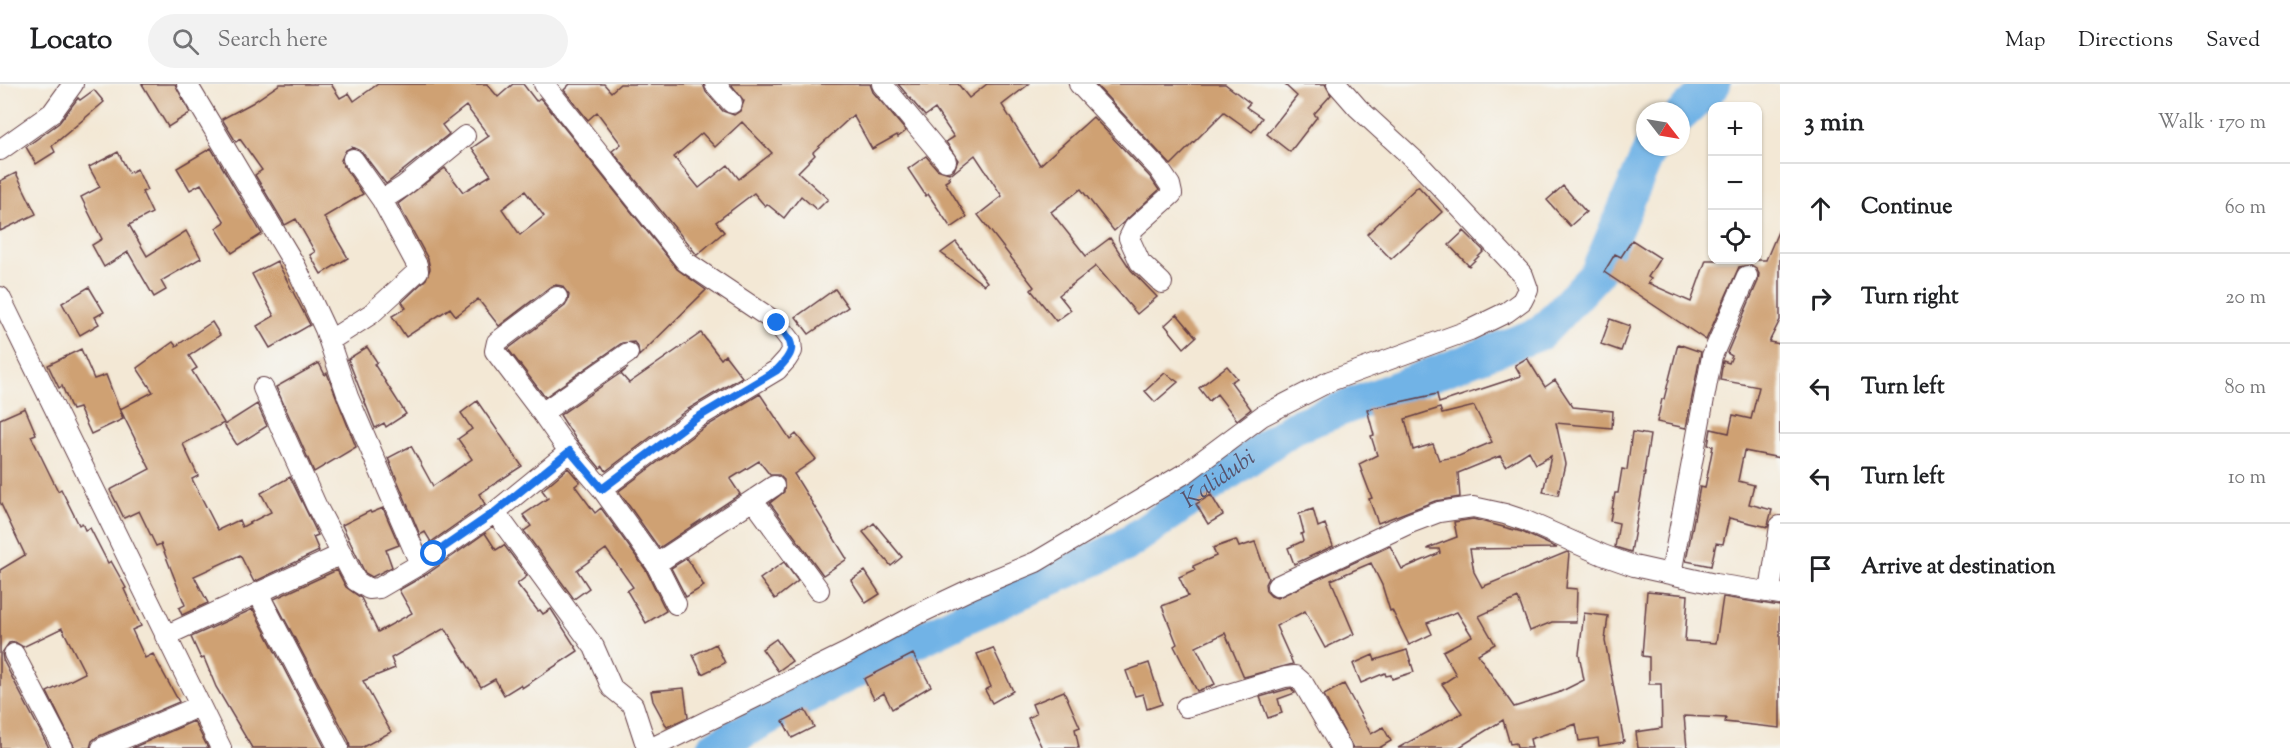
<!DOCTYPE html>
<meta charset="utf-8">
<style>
:root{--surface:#fff;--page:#f2f2f2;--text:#202124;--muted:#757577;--line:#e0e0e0}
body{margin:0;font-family:"Sorts Mill Goudy",serif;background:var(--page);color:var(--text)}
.controls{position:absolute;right:18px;top:18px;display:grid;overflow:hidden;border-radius:12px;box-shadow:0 2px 4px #0004}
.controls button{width:54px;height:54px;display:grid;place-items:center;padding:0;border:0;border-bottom:2px solid var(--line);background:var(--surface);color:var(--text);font:30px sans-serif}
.compass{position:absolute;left:1636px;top:18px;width:54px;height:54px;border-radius:50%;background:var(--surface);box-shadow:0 2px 4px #0004;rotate:121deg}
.stop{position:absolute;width:18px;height:18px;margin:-14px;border:4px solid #1a73e8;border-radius:50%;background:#fff}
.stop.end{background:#1a73e8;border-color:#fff;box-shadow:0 2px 6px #0008}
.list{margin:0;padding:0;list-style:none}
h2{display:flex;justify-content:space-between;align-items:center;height:78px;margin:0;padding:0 24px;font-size:26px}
h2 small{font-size:20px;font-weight:400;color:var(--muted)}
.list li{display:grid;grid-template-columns:39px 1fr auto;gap:18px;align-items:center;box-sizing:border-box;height:90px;padding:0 24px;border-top:2px solid var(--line)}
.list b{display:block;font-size:22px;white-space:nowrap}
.list em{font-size:20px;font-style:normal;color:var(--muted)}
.icon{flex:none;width:33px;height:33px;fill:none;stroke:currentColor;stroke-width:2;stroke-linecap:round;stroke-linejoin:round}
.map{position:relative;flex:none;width:1780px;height:664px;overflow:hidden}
header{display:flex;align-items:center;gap:36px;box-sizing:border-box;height:84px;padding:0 30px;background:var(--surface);border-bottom:2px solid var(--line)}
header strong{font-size:28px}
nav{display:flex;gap:33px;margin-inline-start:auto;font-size:21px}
.search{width:420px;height:54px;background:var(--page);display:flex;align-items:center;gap:15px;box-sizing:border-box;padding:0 21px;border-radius:33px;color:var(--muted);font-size:22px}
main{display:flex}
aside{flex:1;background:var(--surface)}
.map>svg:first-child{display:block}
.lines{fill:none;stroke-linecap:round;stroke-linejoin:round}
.river{stroke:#71b3e6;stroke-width:34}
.building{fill:#cfa173;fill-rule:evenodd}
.street-casing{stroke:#633d44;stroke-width:22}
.street{stroke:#fff;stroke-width:20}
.route{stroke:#1a73e8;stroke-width:8}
.labels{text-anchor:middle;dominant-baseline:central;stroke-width:5;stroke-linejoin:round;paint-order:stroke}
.water-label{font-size:24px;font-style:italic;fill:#58536c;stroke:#f6f6f2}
</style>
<header>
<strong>Locato</strong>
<div class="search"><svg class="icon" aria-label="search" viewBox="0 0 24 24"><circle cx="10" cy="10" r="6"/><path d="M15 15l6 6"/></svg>Search here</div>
<nav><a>Map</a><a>Directions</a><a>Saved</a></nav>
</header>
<main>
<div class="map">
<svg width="1780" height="664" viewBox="0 0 1780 664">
<rect width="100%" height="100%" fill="#f6f6f2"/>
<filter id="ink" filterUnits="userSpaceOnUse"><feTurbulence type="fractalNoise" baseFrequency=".0167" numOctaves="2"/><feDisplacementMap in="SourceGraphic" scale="12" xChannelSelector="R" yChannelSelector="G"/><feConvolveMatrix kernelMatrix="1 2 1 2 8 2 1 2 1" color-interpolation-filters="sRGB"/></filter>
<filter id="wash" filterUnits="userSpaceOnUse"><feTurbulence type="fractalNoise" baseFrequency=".008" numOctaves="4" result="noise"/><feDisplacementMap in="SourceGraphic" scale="24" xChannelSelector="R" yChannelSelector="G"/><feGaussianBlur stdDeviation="1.35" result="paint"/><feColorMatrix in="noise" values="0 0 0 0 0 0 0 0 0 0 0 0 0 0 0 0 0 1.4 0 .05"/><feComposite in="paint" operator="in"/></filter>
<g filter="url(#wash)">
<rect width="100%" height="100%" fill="#f3e8d5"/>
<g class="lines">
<g class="river">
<path d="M1681,31L1714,0"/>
<path id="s1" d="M713,664L830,600L966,533L1124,462L1294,343L1541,249L1597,189L1651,63"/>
</g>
</g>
<g id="blocks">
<path class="building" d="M142,0H175L190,29L168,43Z
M280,0H331L340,14L349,9L354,17L378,0H487L498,13L513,0H523L536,17L540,14L546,21L677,185L706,206L639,272L638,263L634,258L622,259L545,313L508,265L565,222L568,217L569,211L562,202L556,201L550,203L499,242L478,215L456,232L450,224L406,253L392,232L406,224L402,218L426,195L430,185L428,175L398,120L445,84L463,108L491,91L472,64L489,52L466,22L442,41L449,50L386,100L362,68L352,63L346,66L341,76L343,81L363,110L324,133L348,174L321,190L310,171L315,168L296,135L285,141L255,91L262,86L240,55L236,58L222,35L252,19ZM525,107L544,132L520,151L502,125Z
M570,0H604L611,8L620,0H703L706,8L723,27L734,31L740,27L744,17L731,0H870L873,8L906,47L898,53L897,51L872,65L853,31L813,68L815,71L798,88L828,115L817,126L801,112L784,134L767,120L765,122L754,109L716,138L724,148L697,171L612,67L621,60L597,28L588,36L564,6ZM742,38L772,69L739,95L728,81L699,104L674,73L702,49L715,63Z
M898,0H958L969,14L987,0H1029L1002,21L1040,81L1093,33L1150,93L1159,106L1114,147L1081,105L1051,128L1086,172L1110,154L1131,186L1157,213L1137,230L1096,182L1059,211L1071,226L1056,237L1031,206L1034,203L978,131L1002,112L975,71L948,93L950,95L945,98L967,133L951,144L928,110L926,112L908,85L926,72L937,85L949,89L954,86L958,76L946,58L954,53L935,25L925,32Z
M1095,0H1225L1250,19L1246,23L1262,34L1252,48L1224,28L1171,81Z
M1284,0H1325L1331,11L1314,30L1317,33L1290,68L1267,50L1297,12Z
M94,6L104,18L52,62L55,68L36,80L26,63L59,39L78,14L80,16Z
M211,64L262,150L232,169L216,144L225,138L201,100L190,106L177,84Z
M118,68L129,89L137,85L147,106L142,108L152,129L129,141L147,172L186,147L201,174L161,197L166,206L154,213L128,168L104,183L92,161L102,155L81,113L100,103L89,83Z
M16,89L36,130L0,147V97Z
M1418,102L1442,128L1391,175L1367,150Z
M1563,102L1586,128L1570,142L1547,116Z
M1780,143V236L1769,258L1780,260V374L1744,367L1738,397L1754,401L1749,420L1772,426L1769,437L1768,443L1729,434L1723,460L1716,459L1711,482L1686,477L1700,403L1705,404L1713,362L1708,361L1711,345L1729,349L1733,331L1751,335L1759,303L1720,296L1723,277L1729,279L1732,272L1727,269L1758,197L1759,190L1756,184L1751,181L1739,183L1706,256L1604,188L1615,170L1621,173L1632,156L1660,174L1648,193L1651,195L1648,199L1691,218L1706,176H1766Z
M1464,147L1484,167L1469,182L1449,161Z
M956,158L987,198L984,201L941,169Z
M277,177L310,241L270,264L257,242L274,232L252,190Z
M89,203L104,228L95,233L99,240L80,251L62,219Z
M835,205L848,223L809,250L796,233Z
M1177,230L1196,253L1184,264L1165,241Z
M1610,235L1630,242L1621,267L1601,260Z
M212,238L220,251L189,272L197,284L192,287L224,339L183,360L198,392L192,395L218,446L239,436L242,443L271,428L261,409L290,393L318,451L313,453L319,467L254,498L240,471L194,492L208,519L182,531L179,524L185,521L161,460L156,462L139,427L124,434L110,406L150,385L120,325L153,308L137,284L173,258L176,262Z
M701,249L721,275L725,271L742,293L688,325L606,387L603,382L600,384L575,354L560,331L628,284L621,290L629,299Z
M1678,260L1701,268L1686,344L1657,338L1662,315H1664Z
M367,263L377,278L374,280L406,330L386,343L384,339L375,344L348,275Z
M81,265L94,295L106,291L123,335L91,350L79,324L72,326L62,302L59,304L48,281Z
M1527,274L1545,303L1555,296L1573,323L1613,327L1612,344L1556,339L1565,380L1558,411L1543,408L1551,372L1536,380L1529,367L1506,382L1500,372L1458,389L1460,413L1435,417L1378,439L1369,415L1372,414L1359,380L1377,371L1371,352L1374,351L1367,325L1437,310L1439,319L1521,292L1515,281ZM1474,322L1492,358L1459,372L1439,376L1433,360L1413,366L1405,335L1440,324L1442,330Z
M319,279L325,291L327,289L356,363L314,388L276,303Z
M1227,282L1237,294L1231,298L1251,325L1237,336L1217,310L1209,317L1199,304Z
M1165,289L1178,298L1155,318L1145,307Z
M760,310L790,355L796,350L816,375L794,390L847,475L823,491L770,419L784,408V396L779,391H770L759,377L730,395L740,410L659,464L620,409L619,407L702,345Z
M477,317L522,382L479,410L485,420L431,458L425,448L420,451L388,374L411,362L433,402L472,375L458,355L472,345L461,329Z
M257,320L267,342L237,361L224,341Z
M25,324L36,350L31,352L58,407L61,405L79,441L82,439L85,446L90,444L108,479L111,477L126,504L124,505L141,542L132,546L145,574L153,570L179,618L97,653L92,657L90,664H75L47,608L85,589L62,544L23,563L15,558L9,559L2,569L3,576L49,664H0V486L25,471L0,418V335Z
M1632,348L1650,351L1644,389H1645L1631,468L1615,463L1619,439L1610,437L1615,409H1618L1622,385L1627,386Z
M568,384L580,398L575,402L595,429L601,424L646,486L666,527L646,539L627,507L633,503L606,465L577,486L589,504L574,515L524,447L531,442L523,431L548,414L542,406Z
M1211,411L1223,431L1208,440L1196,420Z
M383,424L399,461L386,466L392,483L372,493L365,489L342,441L370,427L371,429Z
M1313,425L1318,443L1325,440L1333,462L1294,480L1288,464L1303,457L1301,450L1304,449L1299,430Z
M1473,435L1522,448L1557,464L1470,465L1474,488L1482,503L1567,468L1569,469L1566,504L1577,505L1576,538H1552L1530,547L1518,514L1479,532L1495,560L1478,570L1491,590L1514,623L1558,609L1584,596L1579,570L1584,529L1608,532L1605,557L1624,658L1599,662L1598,654L1579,657L1576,640L1530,655L1532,664H1517L1516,659L1510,660L1503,636L1458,664H1398L1462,629L1442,600L1456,591L1443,567L1472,552L1457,528L1427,539L1432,550L1409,561L1392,526L1390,527L1382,501L1371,479L1331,496L1354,550L1325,564L1305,527L1276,542L1293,580L1244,593L1225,549L1196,563L1215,600L1197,607L1174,562L1177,560L1162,522L1188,512L1179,493L1195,486L1193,482L1216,472L1213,464L1236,456L1239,463L1255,458L1268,494L1265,500L1266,507L1271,512L1277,514L1390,462L1402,485L1440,469L1439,465H1428V464L1457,453L1454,438Z
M874,439L902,473L891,482L863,448Z
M485,449L496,466L504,461L527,492L517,500L538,527L540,526L543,530L551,525L578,567L522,604L520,601L504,611L495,595L481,603L445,544L391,574L395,584L363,597L391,648L361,664H350L349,657L274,515L337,486L346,503L361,514L378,548L412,529L399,506L427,490Z
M687,474L704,502L686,513L671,484Z
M784,478L798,497L775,515L760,495Z
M865,487L880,510L866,519L851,496Z
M1647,507L1688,511L1685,557L1716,559L1723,513L1780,522V644L1725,638L1726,634L1684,632L1687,664H1638L1636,648L1662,644L1661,600H1649V573L1642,572Z
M253,525L325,664H252L216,603L204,574L201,575L191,553Z
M776,555L792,577L778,587L762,565Z
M716,560L725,579L702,590L693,571Z
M993,564L1013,607L992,619L985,606L991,603L977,570Z
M1407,566L1414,588L1392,595L1391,591L1386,592L1385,589L1361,599L1353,580L1373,571L1375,576Z
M913,570L931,602L892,625L884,609L874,615L864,595Z
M1149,579L1162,620L1147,625L1143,610L1135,612L1126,587Z
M1344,600L1371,650L1383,643L1391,657L1379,664H1353L1324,611Z
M684,604L688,633L667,643L653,617L651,607Z
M1291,604L1295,609L1278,615L1282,629L1268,634L1260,613Z
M1064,607L1080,643L1075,645L1079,664H1042L1028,634L1036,630L1032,620Z
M805,626L814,643L792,654L783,637Z
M194,637L208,664H132Z"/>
</g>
</g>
<g filter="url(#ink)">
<use href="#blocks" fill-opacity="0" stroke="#633d44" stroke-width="1.5"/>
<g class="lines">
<defs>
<path id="street" d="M187,0L296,183L325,245L348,313L420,480
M544,0L686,178L777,239L791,257L792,267L787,275L777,286L695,335L602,405L563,359L542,329L628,269
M715,0L732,19
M882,0L946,77
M1079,0L1159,85L1170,101L1172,110L1134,144L1129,154L1140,178L1162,199
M0,66L52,29L73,0
M382,116L404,102L465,52
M0,213L221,664
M329,257L371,230L418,187L417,181L382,116L353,75
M263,304L316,421L356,497L369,505L379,504L420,480L495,428L570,367
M542,329L495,267L497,258L557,213
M602,405L656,480L676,520
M753,416L819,506
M495,428L594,563L612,604L633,621L647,664
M656,480L774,402
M1671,490L1712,272L1747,192
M1277,502L1410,439L1439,428L1473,423L1505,430L1526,437L1603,471L1634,482L1715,500L1780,510
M1770,508L1780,442
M258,509L338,663
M165,552L342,470
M14,570L63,664
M1186,623L1285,593L1295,592L1303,599L1341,664
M102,664L199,622
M652,664L848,568L916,531L973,504L1036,478L1187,388L1262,332L1330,297L1470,246L1507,228L1522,217L1528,205L1523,191L1419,80L1358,24L1337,0"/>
</defs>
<use href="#street" class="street-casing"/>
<use href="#street" class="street"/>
</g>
</g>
<g class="lines" filter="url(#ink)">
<path class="route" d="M434,470L495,428L570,367L602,405L695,335L777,286C798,265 794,260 777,239"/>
</g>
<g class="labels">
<g class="water-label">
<text stroke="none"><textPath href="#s1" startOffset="574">Kalidubi</textPath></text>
</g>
</g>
</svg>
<div class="controls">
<button>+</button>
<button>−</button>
<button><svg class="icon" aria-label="locate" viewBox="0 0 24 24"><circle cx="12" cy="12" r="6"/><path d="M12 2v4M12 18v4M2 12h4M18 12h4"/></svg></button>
</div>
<svg class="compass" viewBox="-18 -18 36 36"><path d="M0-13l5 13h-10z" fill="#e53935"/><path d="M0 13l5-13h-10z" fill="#757577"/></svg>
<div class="stop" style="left:434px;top:470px"></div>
<div class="stop end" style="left:777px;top:239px"></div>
</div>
<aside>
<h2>3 min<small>Walk · 170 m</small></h2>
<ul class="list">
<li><svg class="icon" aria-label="ahead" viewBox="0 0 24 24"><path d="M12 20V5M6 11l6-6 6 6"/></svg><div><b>Continue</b></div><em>60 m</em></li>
<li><svg class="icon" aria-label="right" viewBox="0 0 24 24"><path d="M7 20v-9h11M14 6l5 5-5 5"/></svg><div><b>Turn right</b></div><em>20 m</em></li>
<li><svg class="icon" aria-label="left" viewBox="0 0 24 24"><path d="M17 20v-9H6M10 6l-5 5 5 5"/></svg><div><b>Turn left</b></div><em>80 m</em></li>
<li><svg class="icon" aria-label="left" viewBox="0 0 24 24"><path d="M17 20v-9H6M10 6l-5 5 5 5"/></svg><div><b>Turn left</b></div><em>10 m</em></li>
<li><svg class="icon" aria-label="arrive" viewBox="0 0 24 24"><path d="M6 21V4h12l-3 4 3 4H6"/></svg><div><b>Arrive at destination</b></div></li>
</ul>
</aside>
</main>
